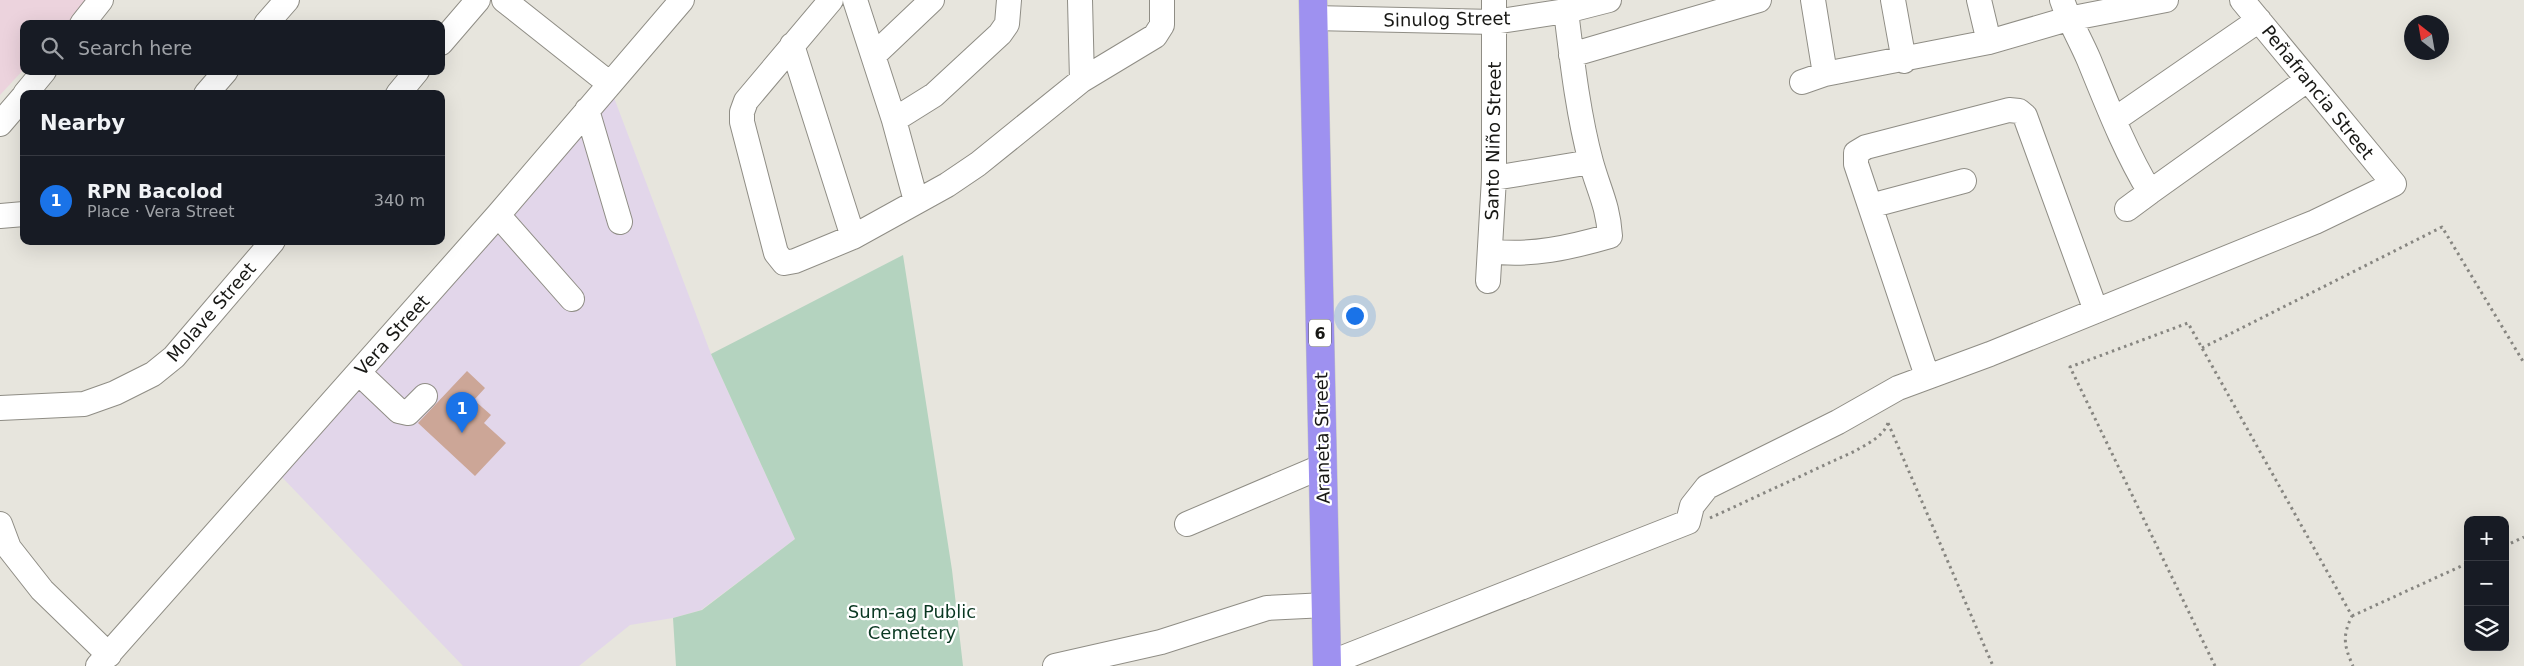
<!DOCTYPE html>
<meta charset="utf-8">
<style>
:root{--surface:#171b24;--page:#20242c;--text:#f1f3f6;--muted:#9ea1a6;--line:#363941;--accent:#1a73e8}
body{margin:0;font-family:"DejaVu Sans",sans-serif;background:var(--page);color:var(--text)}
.controls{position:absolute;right:15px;bottom:15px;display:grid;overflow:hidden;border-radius:10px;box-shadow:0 5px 20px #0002}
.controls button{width:45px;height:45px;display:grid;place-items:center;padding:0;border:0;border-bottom:1px solid var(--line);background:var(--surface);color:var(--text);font:25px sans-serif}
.compass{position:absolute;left:2404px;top:15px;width:45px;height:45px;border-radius:50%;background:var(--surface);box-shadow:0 5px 20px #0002;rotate:329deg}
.you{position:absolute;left:1354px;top:315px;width:18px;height:18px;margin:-12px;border:4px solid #fff;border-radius:50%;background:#1a73e8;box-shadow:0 0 0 8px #1a73e833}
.badge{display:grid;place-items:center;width:32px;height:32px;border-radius:50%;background:var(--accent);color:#fff;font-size:16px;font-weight:700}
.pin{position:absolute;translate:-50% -41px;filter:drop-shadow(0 1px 2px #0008)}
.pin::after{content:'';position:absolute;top:26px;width:18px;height:15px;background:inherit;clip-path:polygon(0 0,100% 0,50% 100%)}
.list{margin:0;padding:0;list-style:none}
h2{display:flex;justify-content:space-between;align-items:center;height:65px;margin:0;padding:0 20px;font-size:21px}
h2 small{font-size:16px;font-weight:400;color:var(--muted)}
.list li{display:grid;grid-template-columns:32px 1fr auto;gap:15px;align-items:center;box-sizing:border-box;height:90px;padding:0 20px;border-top:1px solid var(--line)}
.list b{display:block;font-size:19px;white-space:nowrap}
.list p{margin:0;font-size:16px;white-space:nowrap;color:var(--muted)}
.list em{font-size:16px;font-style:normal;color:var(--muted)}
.icon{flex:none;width:28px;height:28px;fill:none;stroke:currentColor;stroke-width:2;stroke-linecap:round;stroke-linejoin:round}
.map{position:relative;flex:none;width:2524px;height:666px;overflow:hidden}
.search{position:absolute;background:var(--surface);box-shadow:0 5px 20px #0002;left:20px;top:20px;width:425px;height:55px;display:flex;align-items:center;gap:12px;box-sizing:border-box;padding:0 18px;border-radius:10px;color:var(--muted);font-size:19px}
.panel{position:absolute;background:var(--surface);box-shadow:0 5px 20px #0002;left:20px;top:90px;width:425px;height:155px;border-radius:10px}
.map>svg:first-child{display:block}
.industrial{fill:#e2d6ea}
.education{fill:#ecd3dd}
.green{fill:#b4d3bf}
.building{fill:#cca697}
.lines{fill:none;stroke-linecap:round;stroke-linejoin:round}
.minor-casing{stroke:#8f8d85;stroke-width:26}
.highway-casing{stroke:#c3c3c2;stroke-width:29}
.path{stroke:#878681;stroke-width:3;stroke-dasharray:2.5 4;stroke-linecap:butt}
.minor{stroke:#fff;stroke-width:24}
.highway{stroke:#9e91f0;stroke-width:28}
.labels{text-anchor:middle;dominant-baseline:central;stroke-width:4.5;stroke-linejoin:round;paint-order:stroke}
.shield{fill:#fff;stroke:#5d5d5b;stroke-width:1}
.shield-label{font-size:16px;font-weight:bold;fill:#181815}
.street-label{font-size:18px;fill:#181815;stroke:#fff}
.park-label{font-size:18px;fill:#0a3822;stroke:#fff}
</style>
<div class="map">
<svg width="2524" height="666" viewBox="0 0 2524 666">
<rect width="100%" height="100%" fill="#e7e5dd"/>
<path class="industrial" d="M613,95L711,354L795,539L701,610L673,618L630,625L579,666H463L278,473Z"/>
<path class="education" d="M0,0H88L66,24H24V69L0,95Z"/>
<path class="green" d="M903,255L952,570L963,666H676L673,618L702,610L795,539L711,354Z"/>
<path class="building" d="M467,371L485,388L474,400L491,415L484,423L506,443L475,476L418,423Z"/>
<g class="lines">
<defs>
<path id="minor" d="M504,0L610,84
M831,0L746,101L742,112V122L776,253L784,263L795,261L853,237L947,185L978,164L1082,80L1155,36L1162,25V0
M855,0L894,120L916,201
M1080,0L1082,80
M1813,0L1825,74
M1893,0L1904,61
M1979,0L1989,42
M2062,0C2069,21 2080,39 2089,60C2107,104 2125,151 2150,192L2307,80
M1313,18L1494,22L1566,11L1609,0
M82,24L101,0
M266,24L287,0
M441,43L478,0
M792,45L853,237
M874,55L932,0
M1571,55L1759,0
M1802,82L1825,74L1989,42L2068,19L2166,0
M25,94L44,71
M206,94L226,71
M398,94L417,71
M587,110L620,222
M894,120L934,95L1000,34L1007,24L1009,0
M2114,120L2259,20
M0,124L24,96
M1494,178L1591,162
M1870,206L1964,181
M2127,209L2150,192
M498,215L572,299
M0,216L24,214
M1490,251C1529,257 1572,247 1610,236C1608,205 1599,191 1591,162C1578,114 1572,60 1566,11
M1488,281L1494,178V0
M359,373L399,411L408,413L425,396
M1927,376L1856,164V153L1866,147L2009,110L2019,111L2025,116L2096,311
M0,408L84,404L115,393L153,374L174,357L273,241
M0,524L9,548L42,590L109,655
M1187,524L1323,466
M1327,664L1688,522L1692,506L1707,487L1838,422L1898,388L1990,354L2315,222L2394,184L2242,0
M98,666L498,215L682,0
M1055,666L1161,642L1267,608L1326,605"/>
<path id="highway" d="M1313,0L1327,666"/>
</defs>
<use href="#minor" class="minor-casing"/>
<use href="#highway" class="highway-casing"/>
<path class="path" d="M2202,348L2442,227L2524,363
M1888,423L1993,666
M1710,518L1855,451C1867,444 1883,437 1888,423
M2505,546L2524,537
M2352,616L2468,563
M2215,666L2070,367L2188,323L2352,616C2342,636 2344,646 2353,666"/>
<use href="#minor" class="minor"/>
<use href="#highway" class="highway"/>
</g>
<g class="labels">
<rect class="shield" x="1309" y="319.5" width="22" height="27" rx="4"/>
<g class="shield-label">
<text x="1320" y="333">6</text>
</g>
<g class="street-label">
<text transform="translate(1447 19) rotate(-1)">Sinulog Street</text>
<text transform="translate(2318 92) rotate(51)">Peñafrancia Street</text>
<text transform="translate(1493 141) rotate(-89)">Santo Niño Street</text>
<text transform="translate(211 312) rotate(-49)">Molave Street</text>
<text transform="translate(392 335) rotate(-48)">Vera Street</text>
<text transform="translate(1322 438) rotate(-91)">Araneta Street</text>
</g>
<g class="park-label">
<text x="912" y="611">Sum-ag Public<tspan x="912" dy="21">Cemetery</tspan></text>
</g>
</g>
</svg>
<div class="controls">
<button>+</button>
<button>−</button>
<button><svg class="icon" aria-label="layers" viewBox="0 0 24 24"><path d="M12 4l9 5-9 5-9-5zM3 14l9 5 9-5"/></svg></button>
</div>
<svg class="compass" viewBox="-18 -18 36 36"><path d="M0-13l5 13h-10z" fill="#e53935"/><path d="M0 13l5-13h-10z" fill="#9ea1a6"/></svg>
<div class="you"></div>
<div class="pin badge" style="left:462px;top:433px">1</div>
<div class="search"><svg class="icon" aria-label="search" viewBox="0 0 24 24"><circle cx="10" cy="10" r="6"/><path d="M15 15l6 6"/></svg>Search here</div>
<section class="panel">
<h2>Nearby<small></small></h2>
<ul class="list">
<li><span class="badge">1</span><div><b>RPN Bacolod</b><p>Place · Vera Street</p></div><em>340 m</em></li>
</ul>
</section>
</div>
